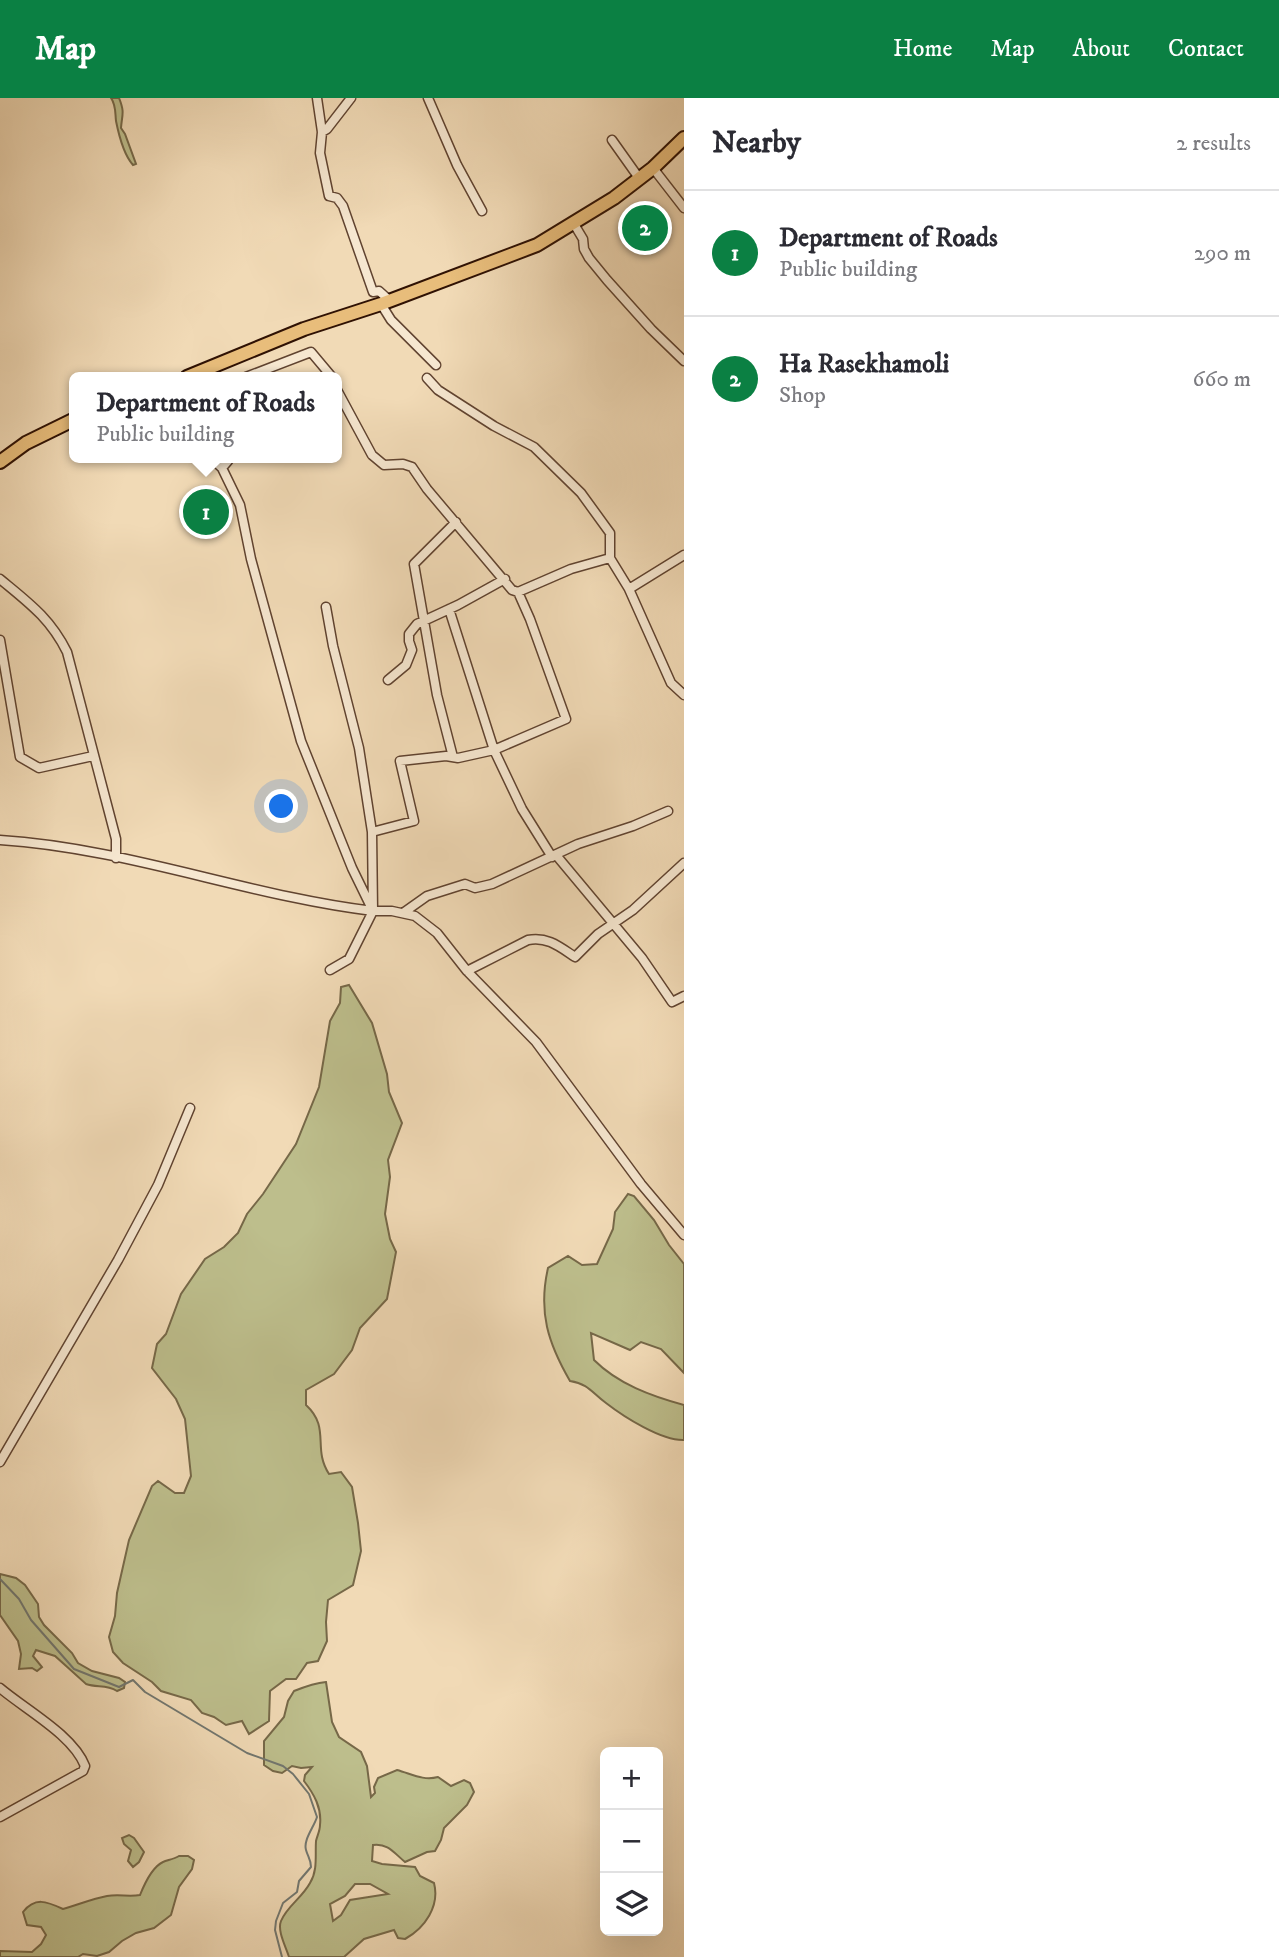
<!DOCTYPE html>
<meta charset="utf-8">
<style>
:root{--surface:#fff;--page:#f2f2f3;--text:#2b2b33;--muted:#7c7c81;--line:#e1e1e2;--accent:#0b8043}
body{margin:0;font-family:"IM FELL DW Pica",serif;background:var(--page);color:var(--text)}
.controls{position:absolute;right:21px;bottom:21px;display:grid;overflow:hidden;border-radius:10px;box-shadow:0 7px 28px #0002}
.controls button{width:63px;height:63px;display:grid;place-items:center;padding:0;border:0;border-bottom:2px solid var(--line);background:var(--surface);color:var(--text);font:35px sans-serif}
.you{position:absolute;left:282px;top:709px;width:24px;height:24px;margin:-18px;border:5px solid #fff;border-radius:50%;background:#1a73e8;box-shadow:0 0 0 10px #1a73e833}
.badge{display:grid;place-items:center;width:46px;height:46px;border-radius:50%;background:var(--accent);color:#fff;font-size:23px;font-weight:700}
.pin{position:absolute;translate:-50% -50%;border:4px solid #fff;box-shadow:0 2px 7px #0006}
.popup{position:absolute;left:69px;top:274px;width:273px;height:91px;box-sizing:border-box;display:grid;place-content:center;border-radius:10px;background:var(--surface);filter:drop-shadow(0 2px 5px #0005);font-size:23px;white-space:nowrap;color:var(--muted)}
.popup b{font-size:26px;color:var(--text)}
.popup::after{content:'';position:absolute;left:50%;top:100%;margin-left:-14px;border:14px solid transparent;border-top-color:var(--surface)}
.list{margin:0;padding:0;list-style:none}
h2{display:flex;justify-content:space-between;align-items:center;height:91px;margin:0;padding:0 28px;font-size:30px}
h2 small{font-size:23px;font-weight:400;color:var(--muted)}
.list li{display:grid;grid-template-columns:46px 1fr auto;gap:21px;align-items:center;box-sizing:border-box;height:126px;padding:0 28px;border-top:2px solid var(--line)}
.list b{display:block;font-size:26px;white-space:nowrap}
.list p{margin:0;font-size:23px;white-space:nowrap;color:var(--muted)}
.list em{font-size:23px;font-style:normal;color:var(--muted)}
.icon{flex:none;width:38px;height:38px;fill:none;stroke:currentColor;stroke-width:2;stroke-linecap:round;stroke-linejoin:round}
.map{position:relative;flex:none;width:684px;height:1859px;overflow:hidden}
header{display:flex;align-items:center;gap:42px;box-sizing:border-box;height:98px;padding:0 35px;background:var(--accent);color:#fff}
header strong{font-size:33px}
nav{display:flex;gap:38px;margin-inline-start:auto;font-size:24px}
main{display:flex}
aside{flex:1;background:var(--surface)}
.map>svg:first-child{display:block}
.green{fill:#bdbe8c;stroke:#766848;stroke-width:2;fill-rule:evenodd}
.lines{fill:none;stroke-linecap:round;stroke-linejoin:round}
.stream{stroke:#71766f;stroke-width:2}
.minor-casing{stroke:#604330;stroke-width:11}
.primary-casing{stroke:#2f1103;stroke-width:16}
.minor{stroke:#f6e7d0;stroke-width:8}
.primary{stroke:#e8bd7b;stroke-width:12}
</style>
<header>
<strong>Map</strong>
<nav><a>Home</a><a>Map</a><a>About</a><a>Contact</a></nav>
</header>
<main>
<div class="map">
<svg width="684" height="1859" viewBox="0 0 684 1859">
<rect width="100%" height="100%" fill="#f1dab6"/>
<filter id="stains"><feTurbulence type="fractalNoise" baseFrequency=".00286" numOctaves="4"/><feColorMatrix values="0 0 0 0 .2 0 0 0 0 .09 0 0 0 0 .02 0 0 0 .5 -.17"/></filter>
<radialGradient id="worn" r=".72"><stop offset=".6" stop-color="#630" stop-opacity="0"/><stop offset="1" stop-color="#630" stop-opacity=".3"/></radialGradient>
<path class="green" d="M111,0H119C125,15 122,16 121,30L125,36L136,66L133,67C124,57 119,38 116,23C115,14 116,7 111,0Z
M349,887L372,925L387,976L389,994L402,1025L388,1062L390,1079L385,1116L390,1141L396,1154L387,1201L360,1230L352,1252L334,1276L306,1292V1307C331,1330 312,1350 329,1376L341,1374L352,1389L358,1425L361,1453L353,1487L328,1502L326,1524L327,1543L318,1563L307,1565L296,1581H286L270,1593L269,1623L249,1636L242,1623L226,1627L214,1619L202,1615L191,1602L161,1593L152,1584L123,1565L113,1554L109,1539L115,1518L117,1495L129,1442L152,1388L158,1383L175,1395H184L191,1378L185,1321L176,1301L152,1270L157,1246L166,1236L181,1196L205,1161L224,1149L238,1135L247,1116L263,1096L296,1046L319,989L330,923L340,905L341,889Z
M628,1096L634,1098L654,1122L669,1147L684,1166V1275L661,1251L641,1244L630,1252L591,1235L594,1262C618,1286 651,1298 684,1307V1342C662,1343 624,1319 606,1305C592,1295 589,1286 570,1283C548,1245 538,1214 548,1170L568,1158L582,1167L597,1166L613,1131L615,1114Z
M0,1476L16,1480L25,1487L38,1506L39,1519L44,1527L72,1555L78,1565L92,1573L119,1580L125,1584L124,1590L117,1593C106,1586 97,1590 86,1586L55,1558L36,1552L33,1558L42,1569L37,1573L32,1570L19,1571L21,1556L18,1543L0,1517Z
M326,1584L332,1624L339,1639L361,1654L367,1668L371,1699L375,1695L374,1689L378,1680L397,1672C412,1676 423,1683 438,1679L451,1688L464,1682L470,1685L474,1694L467,1707L444,1730L441,1742L435,1753L427,1754L405,1764C394,1755 388,1745 373,1747L372,1763L382,1766L415,1769L420,1778L434,1785C440,1808 425,1830 405,1841L398,1840L394,1832L364,1841L344,1859H289C286,1849 277,1833 281,1823C287,1808 302,1800 310,1785C318,1772 315,1757 316,1743C317,1738 320,1733 320,1727C322,1710 314,1696 304,1683L305,1677L312,1669L301,1670L292,1668L282,1675L273,1673L264,1667V1643L284,1619L288,1603L294,1593C304,1589 315,1585 326,1584ZM355,1786H370L388,1796L350,1802L341,1817L333,1823L330,1806L345,1798Z
M129,1737L134,1740L144,1754L139,1764L133,1769L128,1763L131,1752L124,1746L122,1740Z
M179,1758H188L194,1762L192,1771L179,1789L171,1817L154,1830L136,1835L122,1843L109,1854L97,1858L83,1856L78,1859H0V1853L32,1854L41,1846L46,1837L41,1829L27,1827L23,1814C35,1799 46,1803 63,1811C78,1807 91,1801 107,1798C119,1796 129,1799 140,1797C144,1787 152,1769 163,1764C168,1762 174,1761 179,1758Z"/>
<g class="lines">
<path class="stream" d="M0,1481L19,1501L31,1522L74,1571L119,1589L133,1582L145,1594L247,1655L283,1668L293,1676L309,1696L317,1719C314,1729 303,1742 306,1752C308,1759 311,1762 311,1769L299,1783L297,1794L283,1805L276,1823L275,1832L282,1859"/>
<defs>
<path id="minor" d="M317,0L322,34L320,55L329,98L337,100L343,108L373,194L379,193L389,202
M428,0L457,67L482,113
M322,34L327,31L351,0
M612,42L639,80
M653,70L684,110
M574,126L583,141L584,151L589,160L607,182L651,231L684,263
M381,206L391,222L436,267
M246,279L311,254L332,279
M427,280L438,292L494,328L534,349L581,395L610,435V460L629,491L671,585L684,597
M337,292L372,357L384,367L403,366L412,369L427,391L512,492L518,494L530,521L566,621L494,652L458,660L446,658L400,663L414,723L372,734
M211,360L222,370L240,407L251,461L301,643L352,770L373,813H392L415,818L437,835L467,873L536,944L641,1086L684,1137
M222,370L228,363L227,360
M0,481C29,505 50,520 67,554L116,741V760
M629,491L684,457
M518,494L571,471L610,460
M326,509L333,548L359,650L372,734L373,813L349,861L330,872
M449,511L494,652L522,711L552,759
M0,542L20,659L39,670L93,658
M388,582L406,567L412,552L409,543V536L417,526L458,507L505,481
M453,659L437,597L414,466L456,424
M0,742C127,750 248,798 373,813
M556,757L642,860L672,904L684,898
M403,815L427,798L465,786L475,790L492,786L578,746L633,728L668,713
M467,873L528,842C547,838 560,849 575,859L598,836L633,812L684,765
M0,1364L118,1162L158,1087L190,1010
M0,1590C26,1612 73,1637 85,1668L83,1673L0,1719"/>
<path id="primary" d="M187,279L304,231L381,206L537,147L614,100L653,70L684,40
M0,364L26,345L75,321"/>
</defs>
<use href="#minor" class="minor-casing"/>
<use href="#primary" class="primary-casing"/>
<use href="#minor" class="minor"/>
<use href="#primary" class="primary"/>
</g>
<rect width="100%" height="100%" filter="url(#stains)"/>
<rect width="100%" height="100%" fill="url(#worn)"/>
</svg>
<div class="controls">
<button>+</button>
<button>−</button>
<button><svg class="icon" aria-label="layers" viewBox="0 0 24 24"><path d="M12 4l9 5-9 5-9-5zM3 14l9 5 9-5"/></svg></button>
</div>
<div class="you"></div>
<div class="pin badge" style="left:206px;top:414px">1</div>
<div class="popup"><b>Department of Roads</b>Public building</div>
<div class="pin badge" style="left:645px;top:130px">2</div>
</div>
<aside>
<h2>Nearby<small>2 results</small></h2>
<ul class="list">
<li><span class="badge">1</span><div><b>Department of Roads</b><p>Public building</p></div><em>290 m</em></li>
<li><span class="badge">2</span><div><b>Ha Rasekhamoli</b><p>Shop</p></div><em>660 m</em></li>
</ul>
</aside>
</main>
